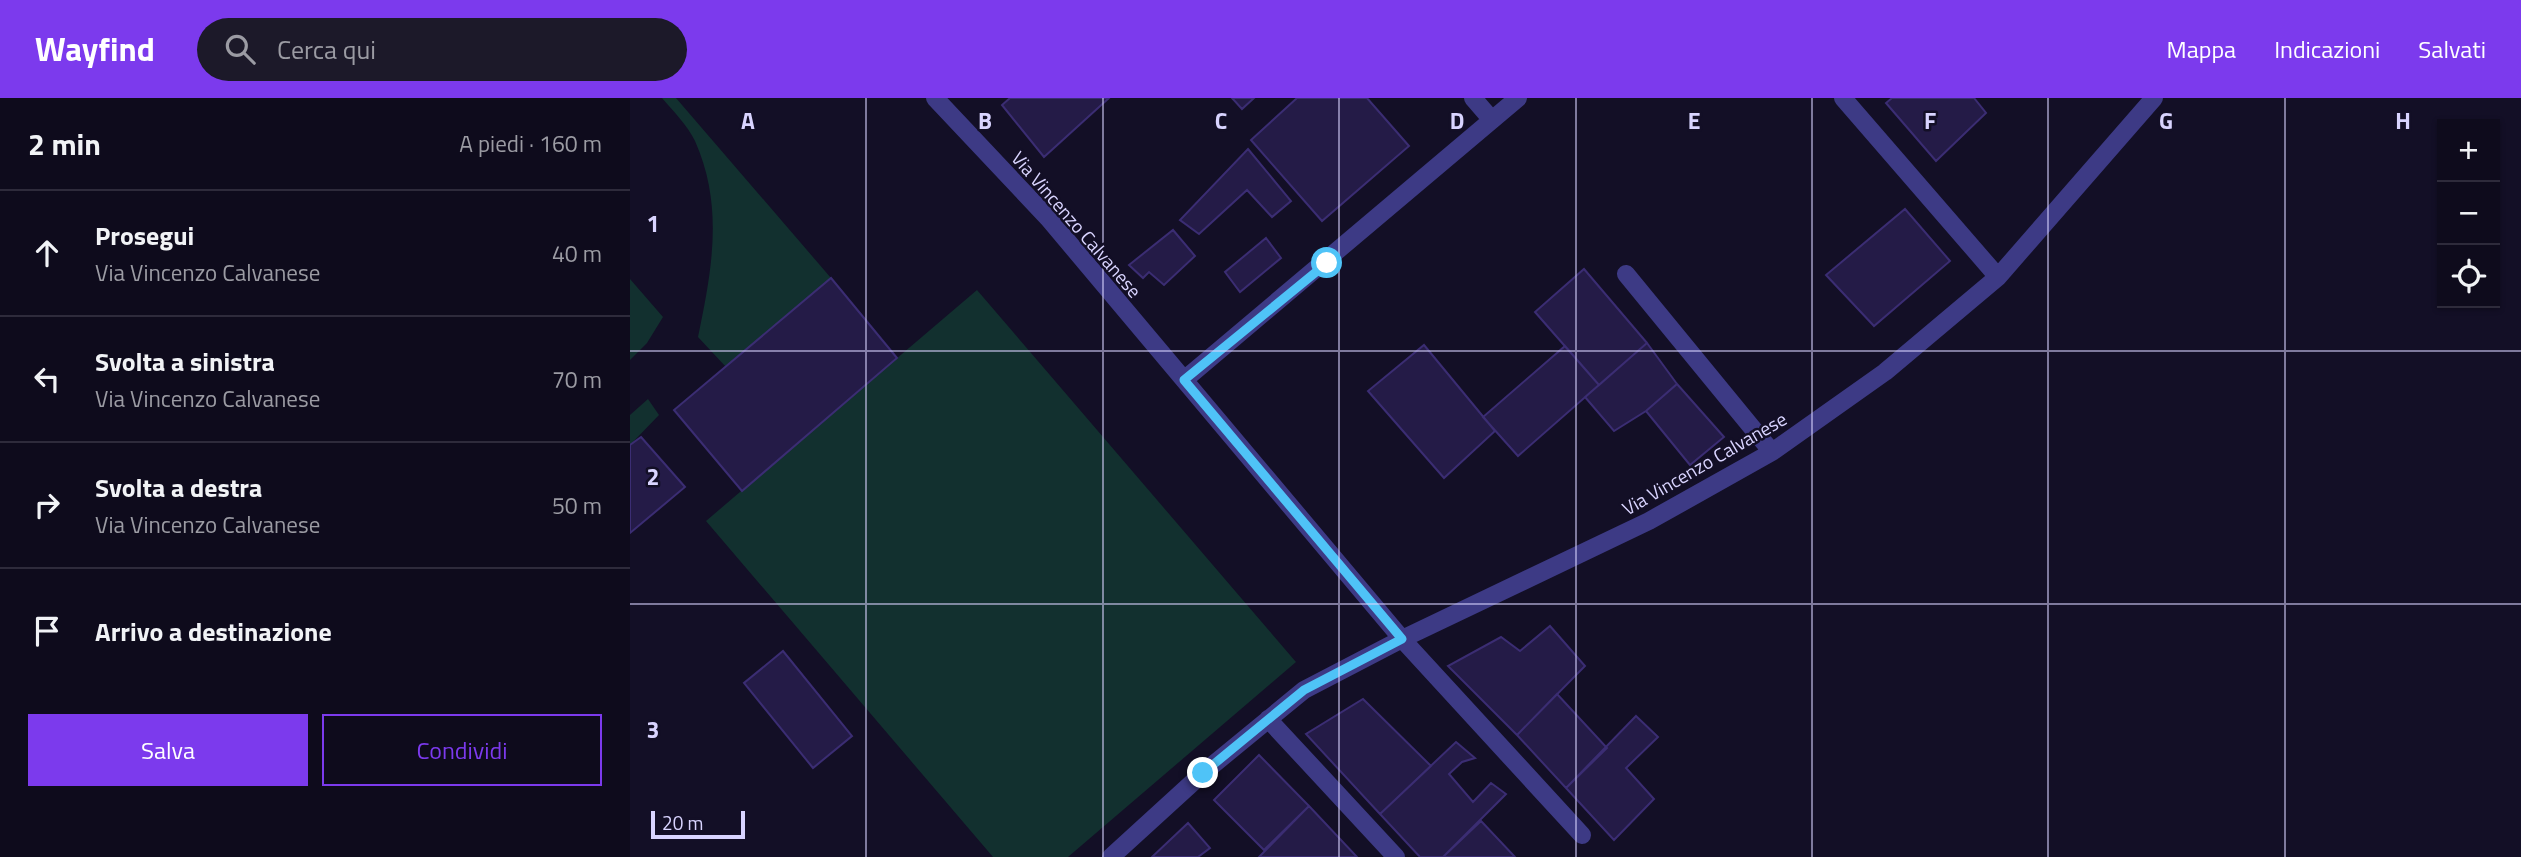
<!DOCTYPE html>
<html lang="it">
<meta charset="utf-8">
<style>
:root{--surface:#0e0b1c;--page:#1c1929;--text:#f1f3f6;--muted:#9b9ba3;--line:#2e2b3b;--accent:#7c3aed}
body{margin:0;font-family:"Titillium Web",sans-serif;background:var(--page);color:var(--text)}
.controls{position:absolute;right:21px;top:21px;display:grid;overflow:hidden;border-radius:0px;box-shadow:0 2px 5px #0004}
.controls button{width:63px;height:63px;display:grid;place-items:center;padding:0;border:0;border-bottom:2px solid var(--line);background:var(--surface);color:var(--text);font:35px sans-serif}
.scale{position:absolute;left:21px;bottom:18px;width:94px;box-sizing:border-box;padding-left:7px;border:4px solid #d9d4ff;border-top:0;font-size:19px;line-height:24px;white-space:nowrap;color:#d9d4ff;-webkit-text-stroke:5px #130f26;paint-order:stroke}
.stop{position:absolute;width:21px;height:21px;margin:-16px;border:5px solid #4fc3f7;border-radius:50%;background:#fff}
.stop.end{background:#4fc3f7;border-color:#fff;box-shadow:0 2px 7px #0008}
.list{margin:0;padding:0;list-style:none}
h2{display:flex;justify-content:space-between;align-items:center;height:91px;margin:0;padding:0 28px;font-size:30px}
h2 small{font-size:23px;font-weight:400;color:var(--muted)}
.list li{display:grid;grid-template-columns:46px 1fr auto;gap:21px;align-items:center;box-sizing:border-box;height:126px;padding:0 28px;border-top:2px solid var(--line)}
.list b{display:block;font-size:26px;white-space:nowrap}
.list p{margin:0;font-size:23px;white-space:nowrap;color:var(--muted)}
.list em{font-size:23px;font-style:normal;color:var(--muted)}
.actions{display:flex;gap:14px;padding:21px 28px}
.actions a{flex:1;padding:16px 0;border:2px solid var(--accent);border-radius:0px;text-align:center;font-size:24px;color:var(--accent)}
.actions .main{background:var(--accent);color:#fff}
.icon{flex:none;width:38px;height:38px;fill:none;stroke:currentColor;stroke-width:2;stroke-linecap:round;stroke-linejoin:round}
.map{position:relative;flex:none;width:1891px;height:759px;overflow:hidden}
header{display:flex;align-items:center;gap:42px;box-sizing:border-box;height:98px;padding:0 35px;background:var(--accent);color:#fff}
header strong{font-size:33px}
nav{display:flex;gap:38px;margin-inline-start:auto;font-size:24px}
.search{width:490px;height:63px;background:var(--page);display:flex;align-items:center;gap:18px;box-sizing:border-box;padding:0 24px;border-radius:38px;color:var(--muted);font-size:26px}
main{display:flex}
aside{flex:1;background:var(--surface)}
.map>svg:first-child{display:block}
.green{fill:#12302f}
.building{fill:#241b47;stroke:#3b2d73;stroke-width:2}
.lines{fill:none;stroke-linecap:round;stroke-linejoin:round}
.minor{stroke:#3d3a85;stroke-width:18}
.route{stroke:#4fc3f7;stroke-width:9}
.grid{fill:none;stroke:#d9d4ff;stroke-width:2;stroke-opacity:0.55}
.labels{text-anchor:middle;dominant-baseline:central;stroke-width:5;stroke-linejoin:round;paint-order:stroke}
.street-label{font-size:19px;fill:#d9d4ff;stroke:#130f26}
.grid-label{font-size:23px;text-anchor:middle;font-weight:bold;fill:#d9d4ff;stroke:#130f26;stroke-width:5;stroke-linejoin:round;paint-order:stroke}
</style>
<header>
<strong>Wayfind</strong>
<div class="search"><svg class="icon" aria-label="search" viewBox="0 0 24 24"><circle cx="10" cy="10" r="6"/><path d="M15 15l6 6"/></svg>Cerca qui</div>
<nav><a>Mappa</a><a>Indicazioni</a><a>Salvati</a></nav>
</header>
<main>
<aside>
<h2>2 min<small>A piedi · 160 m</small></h2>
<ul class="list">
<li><svg class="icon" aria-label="ahead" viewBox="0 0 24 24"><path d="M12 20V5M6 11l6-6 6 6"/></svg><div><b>Prosegui</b><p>Via Vincenzo Calvanese</p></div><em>40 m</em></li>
<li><svg class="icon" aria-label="left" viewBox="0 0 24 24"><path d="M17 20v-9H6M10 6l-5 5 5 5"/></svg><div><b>Svolta a sinistra</b><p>Via Vincenzo Calvanese</p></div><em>70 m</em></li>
<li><svg class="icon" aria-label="right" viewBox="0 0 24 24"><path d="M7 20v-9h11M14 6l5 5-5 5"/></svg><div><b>Svolta a destra</b><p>Via Vincenzo Calvanese</p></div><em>50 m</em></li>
<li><svg class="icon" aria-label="arrive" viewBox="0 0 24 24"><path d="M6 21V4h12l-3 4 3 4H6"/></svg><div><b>Arrivo a destinazione</b></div></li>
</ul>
<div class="actions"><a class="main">Salva</a><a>Condividi</a></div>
</aside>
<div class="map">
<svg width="1891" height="759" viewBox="0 0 1891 759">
<rect width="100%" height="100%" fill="#130f26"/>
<path class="green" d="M32,0H46L201,180L96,269L68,239C82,172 94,108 65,43C58,28 43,13 32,0Z
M0,181L33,219L17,245L0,262Z
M347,192L666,564L438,759H363L76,423Z
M18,301L29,317L0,347V317Z"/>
<path class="building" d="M380,0H479L414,59L372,7Z
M602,0H624L612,11Z
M737,0L779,48L692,123L621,42L667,0Z
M1262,0H1344L1356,15L1306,63L1256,5Z
M618,51L661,103L642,119L617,92L569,136L550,122Z
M1275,111L1320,163L1244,228L1196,177Z
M543,132L565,158L534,187L519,174L513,180L499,167Z
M636,140L651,160L610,194L595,174Z
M954,171L1017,245L969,287L905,214Z
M201,180L267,260L112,393L44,312Z
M1017,245L1047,286L1016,313L984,333L955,299Z
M794,247L865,333L814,380L738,293Z
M935,248L969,287L888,358L853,319Z
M1047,286L1094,339L1060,367L1016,313Z
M11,339L55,389L0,435V347Z
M920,528L955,568L887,637L818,568L871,539L890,553Z
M153,553L222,638L183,670L114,585Z
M927,596L977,650L936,690L887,637Z
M733,601L801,668L750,716L676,636Z
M1006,618L1028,639L996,670L1024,701L984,742L936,690Z
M826,644L845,660L832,664L819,676L843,704L861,685L876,696L813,759H790L750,716Z
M629,657L679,708L634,752L584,702Z
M679,708L727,759H629Z
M851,723L885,759H813Z
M558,725L580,750L568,759H522Z"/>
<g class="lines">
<path class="minor" d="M305,0L418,120L772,541L952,737
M843,0L862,22
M1213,0L1368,179
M996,176L1142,354
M554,282L888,0
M638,621L766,759
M481,759L573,675L674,592L772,541L1019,423L1142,354L1255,274L1368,179L1524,0"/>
</g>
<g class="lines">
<path class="route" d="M573,675L674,592L772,541L554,282L697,165"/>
</g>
<path class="grid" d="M236,0V759M473,0V759M709,0V759M946,0V759M1182,0V759M1418,0V759M1655,0V759M0,253H1891M0,506H1891"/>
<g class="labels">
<g class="street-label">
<text transform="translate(447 126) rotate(49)">Via Vincenzo Calvanese</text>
<text transform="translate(1074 365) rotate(-30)">Via Vincenzo Calvanese</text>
</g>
</g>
<g class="grid-label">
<text x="118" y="31">A</text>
<text x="355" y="31">B</text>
<text x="591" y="31">C</text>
<text x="827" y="31">D</text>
<text x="1064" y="31">E</text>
<text x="1300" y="31">F</text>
<text x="1536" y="31">G</text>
<text x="1773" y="31">H</text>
<text x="23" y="134">1</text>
<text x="23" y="387">2</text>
<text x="23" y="640">3</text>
</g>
</svg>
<div class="controls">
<button>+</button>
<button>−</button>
<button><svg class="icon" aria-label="locate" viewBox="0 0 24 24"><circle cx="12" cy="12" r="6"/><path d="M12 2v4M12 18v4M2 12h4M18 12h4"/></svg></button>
</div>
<div class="scale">20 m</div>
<div class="stop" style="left:697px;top:165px"></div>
<div class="stop end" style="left:573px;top:675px"></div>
</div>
</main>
